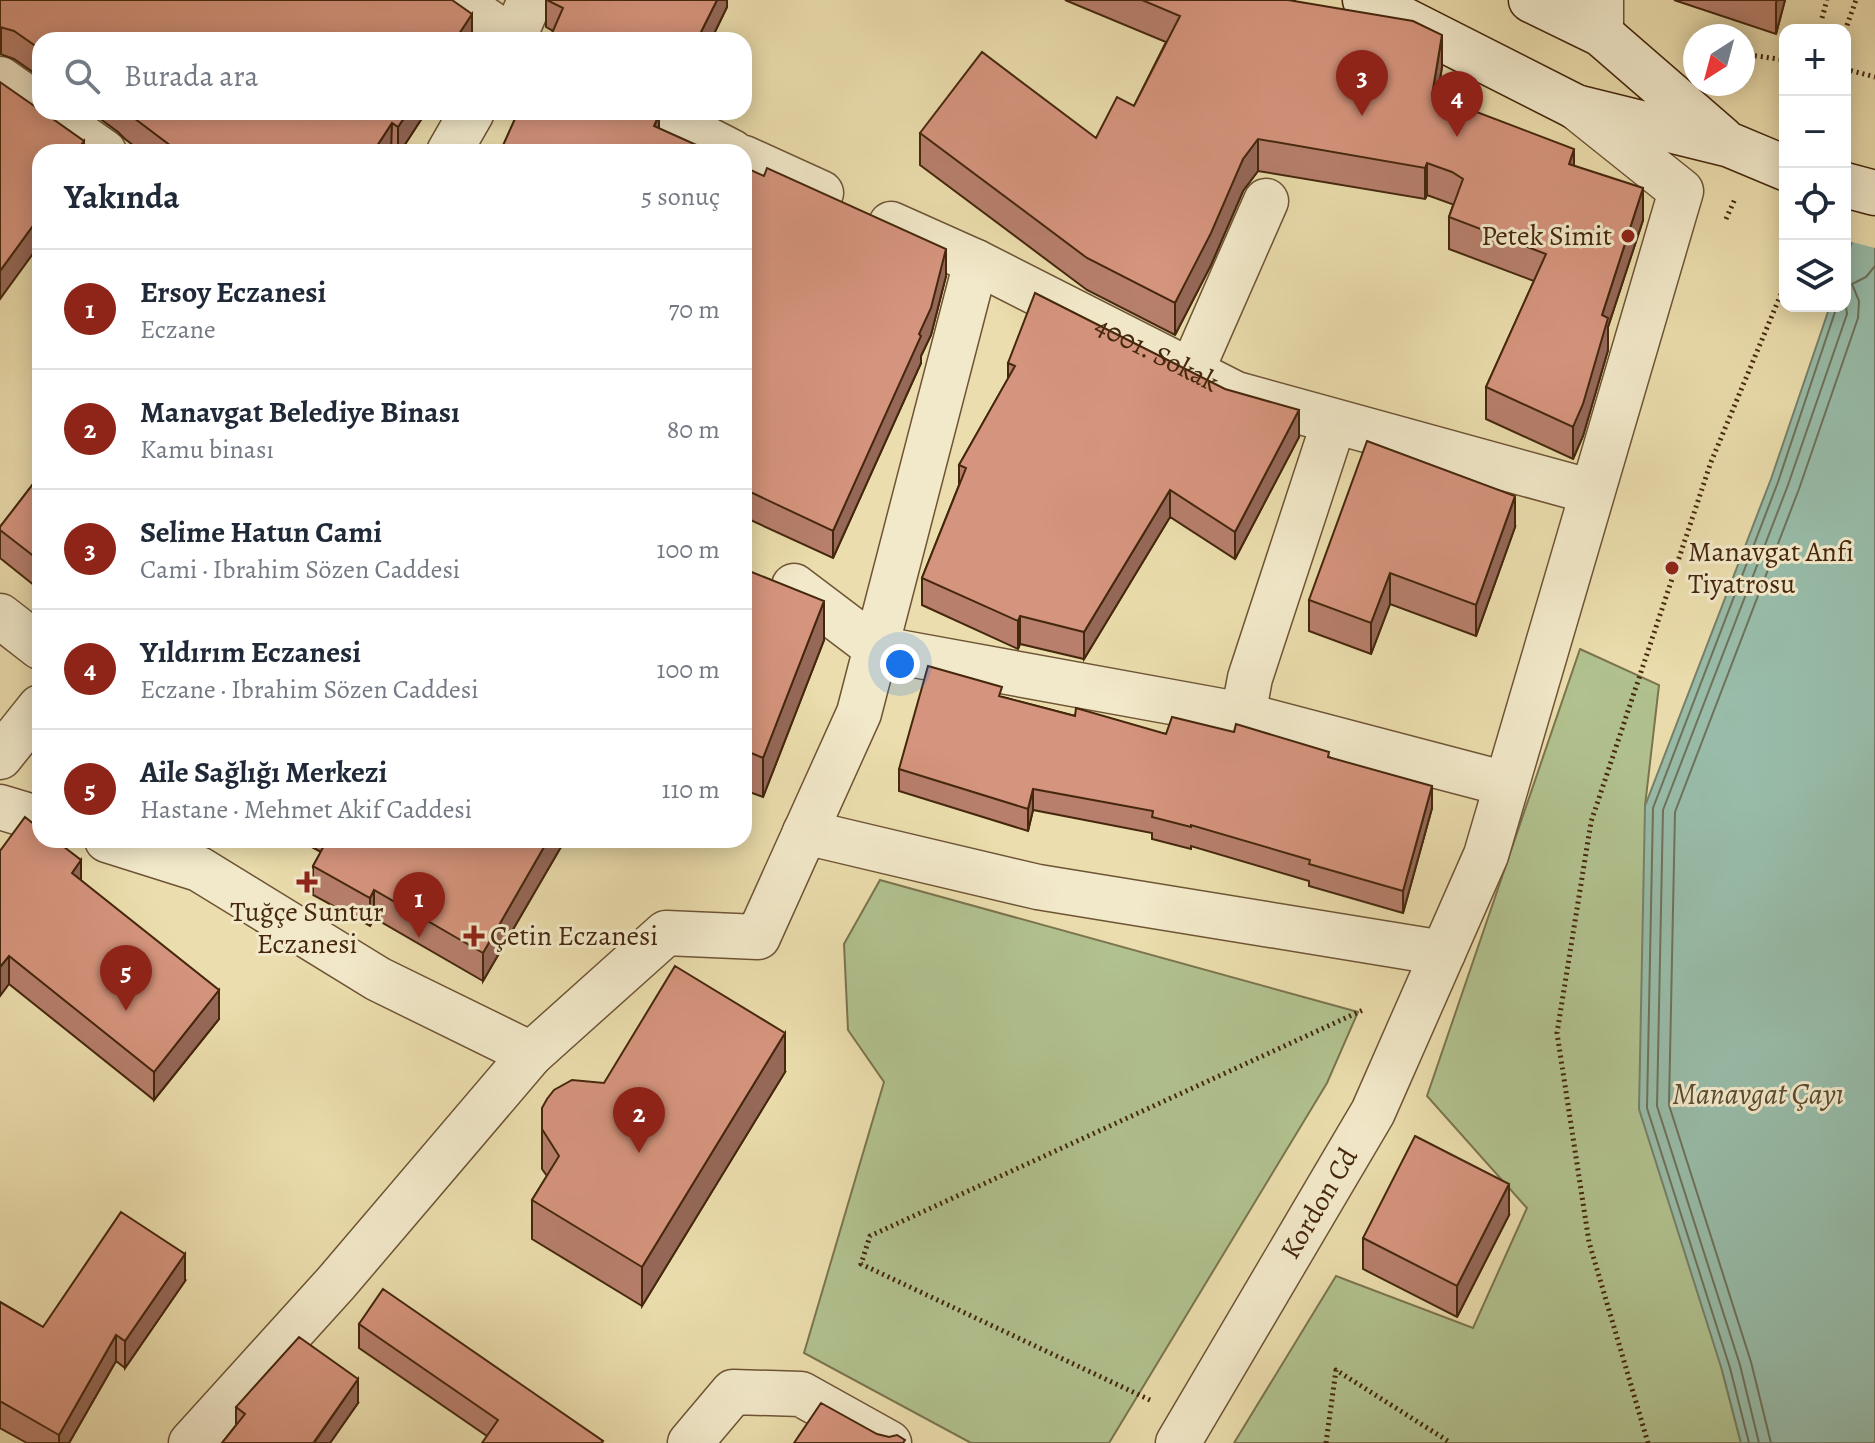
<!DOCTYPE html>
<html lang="tr">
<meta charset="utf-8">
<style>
:root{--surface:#fff;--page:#f2f2f3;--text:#1f2937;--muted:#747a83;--line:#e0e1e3;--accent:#8f2418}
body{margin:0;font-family:Alegreya,serif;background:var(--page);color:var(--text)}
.controls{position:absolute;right:24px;top:24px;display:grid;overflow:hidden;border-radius:16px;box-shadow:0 4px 20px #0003}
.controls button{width:72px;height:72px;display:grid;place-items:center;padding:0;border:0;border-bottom:2px solid var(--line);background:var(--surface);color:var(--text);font:40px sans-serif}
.compass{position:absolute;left:1683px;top:24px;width:72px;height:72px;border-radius:50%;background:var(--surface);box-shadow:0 4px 20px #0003;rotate:216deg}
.you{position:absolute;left:900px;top:664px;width:28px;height:28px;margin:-20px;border:6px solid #fff;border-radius:50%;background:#1a73e8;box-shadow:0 0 0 12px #1a73e833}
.badge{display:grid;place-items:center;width:52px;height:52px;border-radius:50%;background:var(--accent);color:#fff;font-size:26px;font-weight:700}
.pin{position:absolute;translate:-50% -66px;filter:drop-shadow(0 2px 4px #0008)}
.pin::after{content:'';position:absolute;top:42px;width:28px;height:24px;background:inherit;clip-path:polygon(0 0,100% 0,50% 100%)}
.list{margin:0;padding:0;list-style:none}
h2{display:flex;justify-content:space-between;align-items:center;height:104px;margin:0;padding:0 32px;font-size:34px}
h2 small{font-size:26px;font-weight:400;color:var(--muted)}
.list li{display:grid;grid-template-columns:52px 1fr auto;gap:24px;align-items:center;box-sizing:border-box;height:120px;padding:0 32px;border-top:2px solid var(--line)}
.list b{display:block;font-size:30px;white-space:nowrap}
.list p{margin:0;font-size:26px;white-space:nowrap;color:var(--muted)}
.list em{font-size:26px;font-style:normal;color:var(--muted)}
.icon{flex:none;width:44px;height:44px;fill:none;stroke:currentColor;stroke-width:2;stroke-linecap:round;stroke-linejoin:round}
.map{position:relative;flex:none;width:1875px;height:1443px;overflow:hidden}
.search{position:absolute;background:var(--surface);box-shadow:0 4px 20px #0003;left:32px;top:32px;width:720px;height:88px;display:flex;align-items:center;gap:20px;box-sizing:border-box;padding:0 28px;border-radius:24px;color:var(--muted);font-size:30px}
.panel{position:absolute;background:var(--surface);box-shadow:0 4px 20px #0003;left:32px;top:144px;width:720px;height:704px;border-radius:24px}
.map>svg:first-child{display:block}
.green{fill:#b1c28f;stroke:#7b744e;stroke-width:2}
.water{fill:#98bca9;stroke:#77806b;stroke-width:2}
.pier{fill:#ebddad}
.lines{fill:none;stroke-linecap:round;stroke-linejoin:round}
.shore{stroke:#6e725b;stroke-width:2}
.minor-casing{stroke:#6e5435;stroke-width:47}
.tertiary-casing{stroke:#6e5435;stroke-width:47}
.secondary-casing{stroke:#45270d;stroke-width:47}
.path{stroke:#45270d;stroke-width:5;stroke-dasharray:2 4;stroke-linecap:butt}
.minor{stroke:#f2e9ca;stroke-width:44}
.tertiary{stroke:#f2e9ca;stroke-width:44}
.secondary{stroke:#f2e9ca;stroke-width:44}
.wall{fill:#b77f6c;stroke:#45270d;stroke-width:2}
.shaded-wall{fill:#956858;stroke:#45270d;stroke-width:2}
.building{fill:#d5947d;stroke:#45270d;stroke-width:2}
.poi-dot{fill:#8f2418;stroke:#f2e9ca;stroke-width:3}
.labels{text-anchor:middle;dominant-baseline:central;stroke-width:6;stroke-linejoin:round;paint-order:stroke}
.poi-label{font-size:28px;fill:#45270d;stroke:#f2e9ca;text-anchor:start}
.street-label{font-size:28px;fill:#45270d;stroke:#f2e9ca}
.water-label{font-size:30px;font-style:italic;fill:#5a4c34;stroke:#f2e9ca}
</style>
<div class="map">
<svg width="1875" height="1443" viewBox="0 0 1875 1443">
<rect width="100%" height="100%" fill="#ebddad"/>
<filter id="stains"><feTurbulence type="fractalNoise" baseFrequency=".0025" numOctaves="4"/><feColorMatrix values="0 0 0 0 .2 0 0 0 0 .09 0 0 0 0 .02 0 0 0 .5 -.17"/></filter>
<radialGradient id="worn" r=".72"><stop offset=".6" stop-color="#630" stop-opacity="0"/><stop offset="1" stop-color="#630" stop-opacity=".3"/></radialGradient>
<path class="green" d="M1580,649L1659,685L1645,806L1722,1370L1741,1443H1234L1336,1276L1473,1328L1527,1208L1427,1096Z
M880,880L1358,1012L1327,1083L1109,1443H971L804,1353L884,1082L848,1030L844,944Z"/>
<path class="water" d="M1875,172V1443H1741L1722,1370L1639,1109L1645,806L1771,479L1830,306H1845V263Z"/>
<path class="pier" d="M1875,168V248L1848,241L1871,171Z"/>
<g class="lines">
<path class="shore" d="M1749,1443L1730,1368L1647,1108L1653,808L1778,482L1837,306
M1759,1443L1740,1365L1657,1106L1663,810L1788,485L1847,314L1845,299
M1771,1443L1751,1362L1669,1105L1675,812L1799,489L1858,318L1859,301L1852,284L1866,277L1875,266"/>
<defs>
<g id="minor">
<path d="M456,0L515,40"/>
<path d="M1601,0V34"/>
<path d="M0,79L40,107"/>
<path d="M47,112L104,152"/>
<path d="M654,112L732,152"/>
<path d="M744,158L821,193"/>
<path id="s1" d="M891,224L976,262L1236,394L1592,492"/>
<path d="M1191,372L1266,201"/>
<path d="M794,586L876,648L1243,715L1506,784"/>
<path d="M0,616L40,647"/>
<path d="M1243,715L1250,678L1334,422"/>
<path d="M0,807L40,819"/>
<path d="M805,832L1038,887L1443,953"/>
<path d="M107,840L199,869L378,979L531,1054"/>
<path d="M191,1443L336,1283L531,1054L666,933L758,937L859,713L976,262"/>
<path d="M690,1443L733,1392L801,1394L889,1443"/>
<path id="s2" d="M1178,1443L1373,1112L1486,855L1681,191L1576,107"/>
</g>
<path id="tertiary" d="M513,40L530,0
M449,152L472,112
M0,757L40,707"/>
<path id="secondary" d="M1365,0L1576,107L1730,145L1785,168
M1531,0L1601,34L1722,139
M1845,185L1875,193"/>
</defs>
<use href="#minor" class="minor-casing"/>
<use href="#tertiary" class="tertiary-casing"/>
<use href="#secondary" class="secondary-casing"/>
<path class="path" d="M1822,18L1827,0
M1845,31L1856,0
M1743,54L1785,60
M1845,69L1875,77
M1726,219L1735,199
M1150,1400L861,1264L870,1236L1365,1009
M1326,1443L1336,1370L1451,1443
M1648,1443L1589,1242L1557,1033L1591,822L1711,462L1781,294L1785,257"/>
<use href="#minor" class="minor"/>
<use href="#tertiary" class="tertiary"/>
<use href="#secondary" class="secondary"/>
</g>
<path class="wall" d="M0,0L472,40H40V77L14,59L0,54Z
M546,0H727V7L711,40H549L553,31L546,27Z
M1065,0H1295V1L1442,67L1437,97L1574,166L1643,220L1608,327V350L1583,436L1573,459L1486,419V387L1534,281L1449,249V217L1453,205L1452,204L1427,195L1425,199L1258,171L1243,191L1211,265L1175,335L1087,290L920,165V133L1096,138L1134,106L1166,42Z
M1674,0H1785L1776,34Z
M91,112H426L400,152L392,151L391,152H142L125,139L118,132Z
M744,167L946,276L931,335L921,356V363L833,558L744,517Z
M1008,363L1299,437L1235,559L1170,517L1084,659L1020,644L1018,649L922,605V578L959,485V465L1008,379Z
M40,475V590L0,558V527Z
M1515,527L1476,636L1390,604L1371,654L1309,631V600Z
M744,569L824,640L763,797L744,790Z
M1002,697L1075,716L1166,734L1234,732L1329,757L1432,808L1403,913L1309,886V881L1191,846V849L1152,839V833L1033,810L1028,831L899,791V769Z
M299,840H565L483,981L374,918L370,926L313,895V866L321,852Z
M0,851L81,880L219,1019L154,1100L9,984Z
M785,1072L642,1306L532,1239V1200L547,1176L542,1169V1129L604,1083Z
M1509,1215L1457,1317L1363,1269V1238Z
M185,1281L125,1368L116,1361L69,1443H27L0,1428V1302L43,1327Z
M359,1324L603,1443L487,1436L359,1348Z
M358,1403L330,1443H222L236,1425V1407Z"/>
<path class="shaded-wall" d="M717,0H727V7L711,40H697Z
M1777,0H1785L1776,34V3Z
M472,14V40H455Z
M1,26V54H0V27Z
M1442,35V67L1432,127V95Z
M408,112H426L400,152H398V127Z
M659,115V143L654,126Z
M392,123L391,152H373Z
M1258,139V171L1243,191L1211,265L1175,335V303L1243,159Z
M84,141V152H76Z
M1574,149V181L1569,164Z
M1427,163V195L1425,199V168Z
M1643,188V220L1608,327V350L1583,436L1573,459V427L1602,315Z
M40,216V244L0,299V271Z
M946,249V276L931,335L921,356V363L833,558V531L919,334Z
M1299,410V437L1235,559V532Z
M1170,490V517L1084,659V632Z
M1515,496V527L1476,636V605Z
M1390,573V604L1371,654V623Z
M824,601V640L763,797V758Z
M1020,616V644L1018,649V621Z
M1432,786V808L1403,913V891Z
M1033,789V810L1028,831V809Z
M548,840H565L483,981V953Z
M81,860V889L72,873Z
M374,890V918L370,926V898Z
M9,956V984L0,996V967Z
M219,990V1019L154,1100V1072Z
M785,1033V1072L642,1306V1267Z
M1509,1184V1215L1457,1317V1286Z
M185,1254V1281L125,1368V1341Z
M116,1335V1361L69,1443H59V1435Z
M358,1379V1403L330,1443H314Z"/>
<path class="building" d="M0,0H452L472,14L455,40H40V49L14,31L0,27Z
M547,0H717L697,40H549L563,8Z
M1142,0H1288L1413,21L1442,35L1432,95L1574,149L1569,164L1643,188L1602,315L1608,318L1583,404L1573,427L1486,387L1546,254L1449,217L1463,179L1452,172L1427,163L1425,168L1258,139L1243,159L1211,233L1175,303L1087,258L920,133L982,52L1096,138L1117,97L1134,106L1180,16Z
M0,82L40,110V112H43L84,141L76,152H40V216L0,271Z
M126,112H408L398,127L392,123L373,152H179Z
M518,112H653L659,115L654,126L712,152H500Z
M744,167L764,176L767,168L946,249L931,308L919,334L921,336L833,531L744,489Z
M1035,293L1225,389L1299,410L1235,532L1170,490L1084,632L1020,616L1018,621L922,578L966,468L959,465L1015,366L1008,363Z
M1367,441L1515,496L1476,605L1390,573L1371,623L1309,600Z
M40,475V561L0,530V527Z
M744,569L824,601L763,758L744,750Z
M928,666L1002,687L999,696L1075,716L1076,708L1166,734L1172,717L1234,732L1236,724L1329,752L1328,757L1432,786L1403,891L1309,864L1310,860L1191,825V827L1152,817L1153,811L1033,789L1028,809L899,769Z
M25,817L40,829V840H55L81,860L72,873L219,990L154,1072L9,956L0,967V851Z
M327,840H548L483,953L374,890L370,898L313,866Z
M675,966L785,1033L642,1267L532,1200L559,1156L542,1129V1108L547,1099L554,1090L572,1080L604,1083Z
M1415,1136L1509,1184L1457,1286L1363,1238Z
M121,1212L185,1254L125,1341L116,1335L59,1435L0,1401V1302L43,1327Z
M383,1289L603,1441L601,1443H482L498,1420L359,1324Z
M299,1337L358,1379L314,1442L315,1443H222L245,1414L236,1407Z
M821,1403L877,1434L889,1437L897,1435L905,1440L903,1443H794Z"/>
<g class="poi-dot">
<circle cx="1628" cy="236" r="8"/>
<circle cx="1672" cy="568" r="8"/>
<path d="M303 870h8v8h8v8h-8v8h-8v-8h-8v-8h8z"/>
<path d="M470 924h8v8h8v8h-8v8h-8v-8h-8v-8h8z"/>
</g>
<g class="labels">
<g class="poi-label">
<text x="1612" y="236" text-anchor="end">Petek Simit</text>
<text x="1688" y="552">Manavgat Anfi<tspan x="1688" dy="32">Tiyatrosu</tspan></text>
<text x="307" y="912" text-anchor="middle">Tuğçe Suntur<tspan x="307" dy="32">Eczanesi</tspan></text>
<text x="490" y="936">Çetin Eczanesi</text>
</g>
<g class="street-label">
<text stroke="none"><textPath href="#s1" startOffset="296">4001. Sokak</textPath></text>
<text stroke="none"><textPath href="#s2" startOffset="278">Kordon Cd</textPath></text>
</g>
<g class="water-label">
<text x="1758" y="1094">Manavgat Çayı</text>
</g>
</g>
<rect width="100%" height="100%" filter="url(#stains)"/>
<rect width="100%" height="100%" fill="url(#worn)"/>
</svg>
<div class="controls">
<button>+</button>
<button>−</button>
<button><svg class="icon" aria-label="locate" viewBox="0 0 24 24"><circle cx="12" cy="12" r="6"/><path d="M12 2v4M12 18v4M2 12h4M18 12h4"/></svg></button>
<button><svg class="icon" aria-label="layers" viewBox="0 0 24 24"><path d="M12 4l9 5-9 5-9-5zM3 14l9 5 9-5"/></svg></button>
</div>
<svg class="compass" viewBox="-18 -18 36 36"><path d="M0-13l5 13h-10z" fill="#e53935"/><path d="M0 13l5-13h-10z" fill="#747a83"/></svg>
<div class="you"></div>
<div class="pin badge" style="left:419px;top:938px">1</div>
<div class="pin badge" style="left:639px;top:1153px">2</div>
<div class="pin badge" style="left:1362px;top:116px">3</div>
<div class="pin badge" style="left:1457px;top:137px">4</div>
<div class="pin badge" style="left:126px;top:1011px">5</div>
<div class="search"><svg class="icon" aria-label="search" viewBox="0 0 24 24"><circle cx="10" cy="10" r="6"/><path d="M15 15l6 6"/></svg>Burada ara</div>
<section class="panel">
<h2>Yakında<small>5 sonuç</small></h2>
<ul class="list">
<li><span class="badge">1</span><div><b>Ersoy Eczanesi</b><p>Eczane</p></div><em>70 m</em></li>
<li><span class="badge">2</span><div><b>Manavgat Belediye Binası</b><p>Kamu binası</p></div><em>80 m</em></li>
<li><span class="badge">3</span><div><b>Selime Hatun Cami</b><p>Cami · Ibrahim Sözen Caddesi</p></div><em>100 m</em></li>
<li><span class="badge">4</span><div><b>Yıldırım Eczanesi</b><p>Eczane · Ibrahim Sözen Caddesi</p></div><em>100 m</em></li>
<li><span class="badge">5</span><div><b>Aile Sağlığı Merkezi</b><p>Hastane · Mehmet Akif Caddesi</p></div><em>110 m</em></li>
</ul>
</section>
</div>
